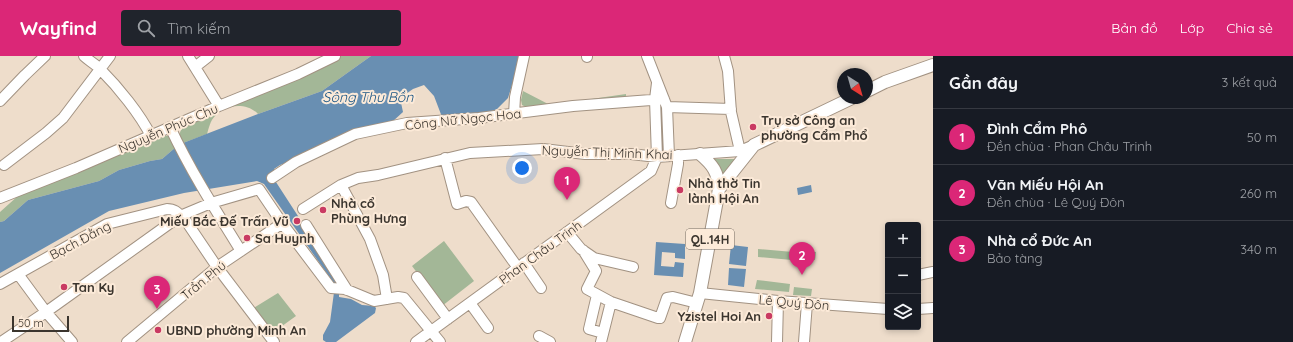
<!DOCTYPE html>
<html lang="vi">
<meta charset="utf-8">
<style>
:root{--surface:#171b24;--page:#20242c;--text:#f1f3f6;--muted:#9ea1a6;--line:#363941;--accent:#db2777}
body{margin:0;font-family:Quicksand,sans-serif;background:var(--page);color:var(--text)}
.controls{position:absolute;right:12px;bottom:12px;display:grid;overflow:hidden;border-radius:4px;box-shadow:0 2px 6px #0003}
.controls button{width:36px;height:36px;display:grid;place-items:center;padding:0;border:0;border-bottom:1px solid var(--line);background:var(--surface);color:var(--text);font:20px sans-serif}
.compass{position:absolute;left:837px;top:12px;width:36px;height:36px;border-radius:50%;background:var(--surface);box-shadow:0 2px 6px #0003;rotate:143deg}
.scale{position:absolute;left:12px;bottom:10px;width:57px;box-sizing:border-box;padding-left:4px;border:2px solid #3b352e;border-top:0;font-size:11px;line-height:14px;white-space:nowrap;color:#3b352e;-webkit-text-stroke:3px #fcead8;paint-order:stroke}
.you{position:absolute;left:522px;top:112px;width:14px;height:14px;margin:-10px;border:3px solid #fff;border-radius:50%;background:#1a73e8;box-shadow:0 0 0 6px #1a73e833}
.badge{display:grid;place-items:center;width:26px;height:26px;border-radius:50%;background:var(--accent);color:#fff;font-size:13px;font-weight:700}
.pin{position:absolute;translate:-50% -33px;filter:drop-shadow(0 1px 2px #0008)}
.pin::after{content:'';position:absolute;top:21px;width:14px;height:12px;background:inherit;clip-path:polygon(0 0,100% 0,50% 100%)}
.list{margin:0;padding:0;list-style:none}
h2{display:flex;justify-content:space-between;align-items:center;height:52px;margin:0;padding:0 16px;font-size:17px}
h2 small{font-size:13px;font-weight:400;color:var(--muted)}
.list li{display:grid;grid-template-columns:26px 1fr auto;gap:12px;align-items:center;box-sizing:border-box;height:56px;padding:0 16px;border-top:1px solid var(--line)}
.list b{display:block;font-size:15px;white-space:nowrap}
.list p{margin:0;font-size:13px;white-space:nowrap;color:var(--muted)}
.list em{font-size:13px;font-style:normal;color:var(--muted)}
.icon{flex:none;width:22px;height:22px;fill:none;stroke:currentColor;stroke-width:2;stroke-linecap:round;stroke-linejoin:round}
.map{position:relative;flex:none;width:933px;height:286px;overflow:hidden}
header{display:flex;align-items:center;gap:24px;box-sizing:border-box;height:56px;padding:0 20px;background:var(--accent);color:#fff}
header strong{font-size:19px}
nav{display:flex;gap:22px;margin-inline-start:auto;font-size:14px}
.search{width:280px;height:36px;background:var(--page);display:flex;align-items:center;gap:10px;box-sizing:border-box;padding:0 14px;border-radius:4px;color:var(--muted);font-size:15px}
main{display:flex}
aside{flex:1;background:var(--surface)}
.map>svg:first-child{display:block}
.green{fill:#a3b797}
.water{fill:#698fb2}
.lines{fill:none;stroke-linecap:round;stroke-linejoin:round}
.minor-casing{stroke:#a29282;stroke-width:12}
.major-casing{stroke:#a29282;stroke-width:14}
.minor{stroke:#fff;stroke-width:10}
.major{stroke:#fff;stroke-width:12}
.poi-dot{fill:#c93a62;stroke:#fcead8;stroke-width:1.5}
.labels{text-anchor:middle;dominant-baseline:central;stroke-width:4;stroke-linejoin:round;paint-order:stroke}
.shield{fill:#fcead8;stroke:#756b61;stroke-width:1}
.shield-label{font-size:12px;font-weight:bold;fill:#3b352e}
.street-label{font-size:13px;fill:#3b352e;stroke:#fcead8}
.poi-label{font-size:13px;font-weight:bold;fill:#3b352e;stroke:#fcead8;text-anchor:start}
.water-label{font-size:14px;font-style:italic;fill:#1a5584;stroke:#fcead8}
</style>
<header>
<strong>Wayfind</strong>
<div class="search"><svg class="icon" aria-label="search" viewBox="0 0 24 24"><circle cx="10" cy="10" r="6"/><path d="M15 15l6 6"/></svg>Tìm kiếm</div>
<nav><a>Bản đồ</a><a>Lớp</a><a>Chia sẻ</a></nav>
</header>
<main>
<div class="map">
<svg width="933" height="286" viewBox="0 0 933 286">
<rect width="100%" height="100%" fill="#eeddcb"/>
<path class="green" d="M340,0H371L322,35L258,58C247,46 225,48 215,60C210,65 209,72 207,78L183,87L179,80L182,70L322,10Z
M523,35L550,49L626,38V41L532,54L522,49L521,44Z
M164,80H169L176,91L162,103L150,105L119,114L99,125L28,144L4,165L0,166V156L19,139Z
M714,103H736L724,121Z
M444,185L474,225L442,250L412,210Z
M758,193L793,196L792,204L758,201Z
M797,194L816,196L815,204L797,202Z
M757,224L790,228L789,236L755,233Z
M794,231L812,233L811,240L793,239Z
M278,237L296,260L271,278L252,253Z"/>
<path class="water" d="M371,0H521L508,42L497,53L474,62L442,61L434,40L424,29L413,33L400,42L403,56L392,66L280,109L274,113V123L344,231L339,238V241L351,243L362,249L374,250L376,252L375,257L336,286H326L323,284V279L330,266L335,229L264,128L257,125L184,137L109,155L0,217V166L4,165L28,144L99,125L119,114L150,105L162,103L176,91L183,87L258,58L322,35Z
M811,129L812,136L798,139L797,132Z
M656,186L685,188V203L675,202V197L662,196L661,210L674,211L675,206L684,207L683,221L654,219Z
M731,189L748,191L746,210L729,208Z
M729,212L746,213L744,231L728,229Z"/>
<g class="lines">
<defs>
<path id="minor" d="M84,0C89,5 96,8 101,14C118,31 140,58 151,80
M188,0L219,50
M647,0L667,51L669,100
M724,0L728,15L731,56L740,95
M587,1V0
M195,11L209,0
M0,45L25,19L45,0
M667,51L731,53
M514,58L515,41L524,0
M170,71C190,114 216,155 241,195
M445,102L457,148L466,145L471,146L518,212
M4,109L46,77L63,62L110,0
M272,122L296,106L355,78L407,67L479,62L573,50L664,43
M341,129L370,183L383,219L387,243
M0,142L76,112L219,50L298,18L335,0
M671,147L678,108V99
M303,153L341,129L358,122L378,119L470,97L543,93L585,98H631L657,101L740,95L754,89
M306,169L347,234
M567,176L581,193L594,202L633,211
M583,194L596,215L587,233L611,246L658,262H660L667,242L673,241L697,247
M524,207L541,232
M18,218L46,256L72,286
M918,219L933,216
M417,221L448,263
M0,228L107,168L167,153C177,153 179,159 186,165L217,211L274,286
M700,237L778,245L888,253
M597,239L589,273L603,277
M470,247L488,272
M918,253L933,252
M539,280L550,286
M1,286L46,256L180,160L211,147L259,133L282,167L331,232L345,233L374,245L398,241L404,242L440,286
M127,286L217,211L284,166
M416,286L651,115L657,101L655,43L657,27
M601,286L611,246
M777,286L778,245
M804,286L807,247"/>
<path id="major" d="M867,35L885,26L933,9
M700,98C713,109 718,116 719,133
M685,286L700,237L719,133L754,89L852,42"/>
</defs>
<use href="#minor" class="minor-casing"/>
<use href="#major" class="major-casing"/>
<use href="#minor" class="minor"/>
<use href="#major" class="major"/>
</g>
<g class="poi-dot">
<circle cx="753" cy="71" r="4"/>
<circle cx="680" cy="134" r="4"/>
<circle cx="323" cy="154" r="4"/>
<circle cx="297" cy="165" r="4"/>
<circle cx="247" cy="182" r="4"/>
<circle cx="64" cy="231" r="4"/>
<circle cx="769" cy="260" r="4"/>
<circle cx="158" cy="274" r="4"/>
</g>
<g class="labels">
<rect class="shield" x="686" y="173" width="48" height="20" rx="3"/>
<g class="shield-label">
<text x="710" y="183">QL.14H</text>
</g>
<g class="street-label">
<text transform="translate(463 63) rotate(-6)">Công Nữ Ngọc Hoa</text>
<text transform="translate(168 72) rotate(-23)">Nguyễn Phúc Chu</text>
<text transform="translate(607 96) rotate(2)">Nguyễn Thị Minh Khai</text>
<text transform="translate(80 184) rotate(-28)">Bạch Đằng</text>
<text transform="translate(540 196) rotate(-36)">Phan Châu Trinh</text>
<text transform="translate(203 224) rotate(-39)">Trần Phú</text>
<text transform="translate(794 246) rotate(5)">Lê Quý Đôn</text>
</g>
<g class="poi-label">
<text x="761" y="64">Trụ sở Công an<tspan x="761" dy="15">phường Cẩm Phổ</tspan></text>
<text x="688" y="127">Nhà thờ Tin<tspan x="688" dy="15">lành Hội An</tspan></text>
<text x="331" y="147">Nhà cổ<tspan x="331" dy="15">Phùng Hưng</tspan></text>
<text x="289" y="165" text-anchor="end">Miếu Bắc Đế Trấn Vũ</text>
<text x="255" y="182">Sa Huynh</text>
<text x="72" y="231">Tan Ky</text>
<text x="761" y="260" text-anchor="end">Yzistel Hoi An</text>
<text x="166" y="274">UBND phường Minh An</text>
</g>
<g class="water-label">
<text x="368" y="41">Sông Thu Bồn</text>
</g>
</g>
</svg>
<div class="controls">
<button>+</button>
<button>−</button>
<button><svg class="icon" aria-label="layers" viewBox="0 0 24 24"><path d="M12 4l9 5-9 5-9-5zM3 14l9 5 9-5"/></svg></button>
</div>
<svg class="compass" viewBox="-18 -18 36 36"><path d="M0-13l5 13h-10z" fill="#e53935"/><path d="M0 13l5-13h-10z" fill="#9ea1a6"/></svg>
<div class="scale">50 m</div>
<div class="you"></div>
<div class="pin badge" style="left:567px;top:144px">1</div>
<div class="pin badge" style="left:802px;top:219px">2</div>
<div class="pin badge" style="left:157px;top:253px">3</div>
</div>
<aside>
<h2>Gần đây<small>3 kết quả</small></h2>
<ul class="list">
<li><span class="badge">1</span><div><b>Đình Cẩm Phô</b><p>Đền chùa · Phan Châu Trinh</p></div><em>50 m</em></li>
<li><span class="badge">2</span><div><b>Văn Miếu Hội An</b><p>Đền chùa · Lê Quý Đôn</p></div><em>260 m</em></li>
<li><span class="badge">3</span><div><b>Nhà cổ Đức An</b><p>Bảo tàng</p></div><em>340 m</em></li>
</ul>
</aside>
</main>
